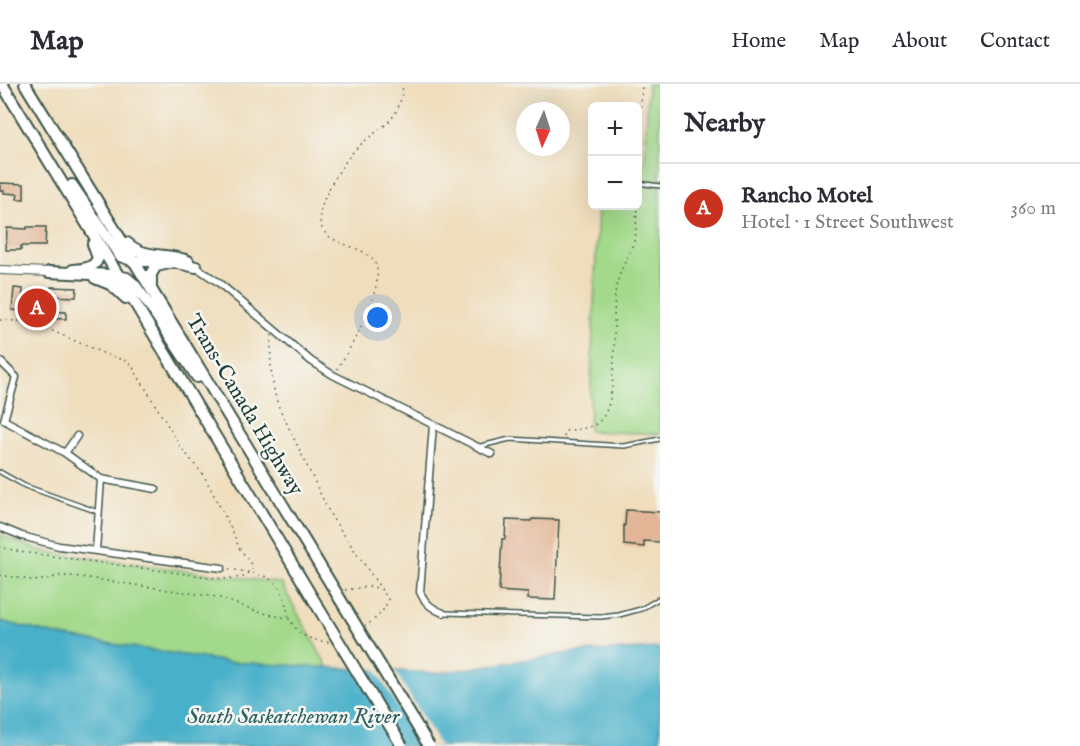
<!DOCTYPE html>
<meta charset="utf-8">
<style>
:root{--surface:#fff;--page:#f7f7f7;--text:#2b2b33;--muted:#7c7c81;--line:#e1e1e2;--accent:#c8321e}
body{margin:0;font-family:"IM FELL English",serif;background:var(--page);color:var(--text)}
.controls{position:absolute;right:18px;top:18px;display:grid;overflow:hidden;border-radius:9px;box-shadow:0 6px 24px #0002}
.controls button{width:54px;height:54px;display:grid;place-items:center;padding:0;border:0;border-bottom:2px solid var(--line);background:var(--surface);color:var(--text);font:30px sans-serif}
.compass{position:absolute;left:516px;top:18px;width:54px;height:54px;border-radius:50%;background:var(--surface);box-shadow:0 6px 24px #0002;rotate:183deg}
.you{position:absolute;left:378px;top:234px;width:21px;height:21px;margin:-15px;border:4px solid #fff;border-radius:50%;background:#1a73e8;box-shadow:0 0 0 9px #1a73e833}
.badge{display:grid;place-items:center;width:39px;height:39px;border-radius:50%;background:var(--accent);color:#fff;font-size:20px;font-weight:700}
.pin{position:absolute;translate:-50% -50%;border:3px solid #fff;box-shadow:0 2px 6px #0006}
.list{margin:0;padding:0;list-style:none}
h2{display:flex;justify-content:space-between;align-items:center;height:78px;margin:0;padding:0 24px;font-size:26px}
h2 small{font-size:20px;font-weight:400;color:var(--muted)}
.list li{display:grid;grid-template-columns:39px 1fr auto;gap:18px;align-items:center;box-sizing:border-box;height:90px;padding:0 24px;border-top:2px solid var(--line)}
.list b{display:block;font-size:22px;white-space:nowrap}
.list p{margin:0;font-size:20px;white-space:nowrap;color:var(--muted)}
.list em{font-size:20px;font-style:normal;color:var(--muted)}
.map{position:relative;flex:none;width:660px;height:662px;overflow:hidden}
header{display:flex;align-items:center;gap:36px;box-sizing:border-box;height:84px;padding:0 30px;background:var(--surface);border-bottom:2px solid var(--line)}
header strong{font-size:28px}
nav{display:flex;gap:33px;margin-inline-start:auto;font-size:21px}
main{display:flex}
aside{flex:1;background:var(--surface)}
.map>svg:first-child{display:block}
.green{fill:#a2d98a;stroke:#608b5f;stroke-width:1.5}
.water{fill:#4ab0c9;stroke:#34767e;stroke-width:1.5}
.pier{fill:#efddbb}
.building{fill:#e2b696}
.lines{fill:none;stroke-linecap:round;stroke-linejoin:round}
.service-casing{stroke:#3e5548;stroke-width:6}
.minor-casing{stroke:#3e5548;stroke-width:9}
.tertiary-casing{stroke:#3e5548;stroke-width:10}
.trunk-casing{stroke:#3e5548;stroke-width:14}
.motorway-casing{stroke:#3e5548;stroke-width:14}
.path{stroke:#3e5548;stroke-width:1.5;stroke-dasharray:1.5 4.5;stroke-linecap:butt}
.service{stroke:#fff;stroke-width:3}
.minor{stroke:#fff;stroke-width:6}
.tertiary{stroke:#fff;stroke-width:8}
.trunk{stroke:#fff;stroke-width:10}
.motorway{stroke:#fff;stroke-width:10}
.motorway-bridge-casing{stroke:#3e5548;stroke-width:14;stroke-linecap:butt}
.motorway-bridge{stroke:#fff;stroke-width:10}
.labels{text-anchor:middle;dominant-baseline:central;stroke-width:5;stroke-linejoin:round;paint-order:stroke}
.street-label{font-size:21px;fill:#1f3d34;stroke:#f6f6f2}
.water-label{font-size:22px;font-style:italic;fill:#2c6061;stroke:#f6f6f2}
</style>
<header>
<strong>Map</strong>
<nav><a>Home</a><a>Map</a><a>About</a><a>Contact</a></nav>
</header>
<main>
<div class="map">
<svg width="660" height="662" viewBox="0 0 660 662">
<rect width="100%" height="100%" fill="#f6f6f2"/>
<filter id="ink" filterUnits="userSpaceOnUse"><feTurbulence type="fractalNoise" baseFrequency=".0167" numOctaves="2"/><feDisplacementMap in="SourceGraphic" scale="12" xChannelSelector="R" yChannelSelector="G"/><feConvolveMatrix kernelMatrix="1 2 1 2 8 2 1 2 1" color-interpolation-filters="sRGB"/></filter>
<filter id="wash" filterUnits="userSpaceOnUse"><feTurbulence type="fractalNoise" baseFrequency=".008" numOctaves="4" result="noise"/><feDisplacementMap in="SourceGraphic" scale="24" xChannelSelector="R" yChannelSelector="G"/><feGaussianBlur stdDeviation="1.35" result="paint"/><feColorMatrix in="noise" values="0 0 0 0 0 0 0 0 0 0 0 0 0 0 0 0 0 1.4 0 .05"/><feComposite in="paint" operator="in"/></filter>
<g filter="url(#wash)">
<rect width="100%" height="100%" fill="#efddbb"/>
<path class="green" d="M648,0H660V350L589,347L598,122H638V80L645,79Z
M0,451L39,466L60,470L281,499L328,584L228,578L61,552L0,537Z"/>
<path class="water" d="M0,537L61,552L228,578L437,589L576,568L660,564V662H0Z"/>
<path class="pier" d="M374,583L393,584L440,662H421Z"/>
<g id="blocks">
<path class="building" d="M0,99L24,100V115H17L18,110L4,109V107H0Z
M27,143H46L45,162H21V166H6L7,144L27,145Z
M51,203L77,204L76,213L51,212Z
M14,204L23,205L21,227L12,226Z
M33,209L46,210L45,227L66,228V235L32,234Z
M626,426L660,428V458L644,457V463L624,461V441H625Z
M532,435L559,436L555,516L528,515V509L499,507L502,455H505L506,436L531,437Z"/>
</g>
</g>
<g filter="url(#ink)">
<use href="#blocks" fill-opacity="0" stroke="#3e5548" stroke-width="1.5"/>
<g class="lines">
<defs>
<path id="service" d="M638,99L660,102
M481,362L510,355L624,362L660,355
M0,388L25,402L98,428
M444,529L600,533L619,531L641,525L660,514"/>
<path id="minor" d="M196,183L218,198L311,277L333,291L492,370
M0,277L16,293L4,336L65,369L101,395L156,405
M433,341L420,508C425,519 431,524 443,529
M65,369L77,352
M0,443L22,452L59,462L222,484
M96,467L101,395"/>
<path id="tertiary" d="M0,186L49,188"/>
<path id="trunk" d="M2,0L118,191
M25,0L134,177
M72,101L120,172L134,177H167
M127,159C145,176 167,168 188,177
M73,186C83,185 94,185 98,174L93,160"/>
<path id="motorway" d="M134,177L340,515
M49,188L112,191L127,194L134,200L150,222L197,293
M118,191L324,533
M95,194L112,201L126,214
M151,202V190L156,182L174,178L196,183"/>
</defs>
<use href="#service" class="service-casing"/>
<use href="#minor" class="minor-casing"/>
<use href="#tertiary" class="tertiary-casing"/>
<use href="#trunk" class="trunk-casing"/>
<use href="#motorway" class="motorway-casing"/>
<path class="path" d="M638,95L642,0
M0,236L32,238L105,270L126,277L132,282L180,362L204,392L233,448L239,464L250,478L252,485L244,493L223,495L21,468L0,463
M272,251C269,273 271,299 278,321L331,432L388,515C386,526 375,536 365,542
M337,285C350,266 387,201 375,179C363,157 317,164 320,131C321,114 344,76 357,64C382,40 400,40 403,0
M564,353L566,347C580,344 594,346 603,333C619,310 612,240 615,210C617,189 629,173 635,154C637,144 636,132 637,122
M229,485C270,492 280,490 289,534
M0,491L38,497L59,492H74L217,513L259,528L290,535C298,552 310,556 329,558
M345,506L372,502L380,506"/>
<use href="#service" class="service"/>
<use href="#minor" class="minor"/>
<use href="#tertiary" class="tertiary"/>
<use href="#trunk" class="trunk"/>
<use href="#motorway" class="motorway"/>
<defs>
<path id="motorway-bridge" d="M340,515L429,662
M324,533L402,662"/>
</defs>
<use href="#motorway-bridge" class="motorway-bridge-casing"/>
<use href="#motorway-bridge" class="motorway-bridge"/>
</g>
</g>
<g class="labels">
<g class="street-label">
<text transform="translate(244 321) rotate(59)">Trans-Canada Highway</text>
</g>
<g class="water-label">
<text x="293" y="633">South Saskatchewan River</text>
</g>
</g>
</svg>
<div class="controls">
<button>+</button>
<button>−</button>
</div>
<svg class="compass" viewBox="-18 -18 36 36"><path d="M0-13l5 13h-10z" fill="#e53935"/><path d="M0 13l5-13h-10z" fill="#7c7c81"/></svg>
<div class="you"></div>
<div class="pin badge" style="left:37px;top:224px">A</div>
</div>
<aside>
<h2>Nearby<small></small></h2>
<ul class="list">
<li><span class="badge">A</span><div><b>Rancho Motel</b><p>Hotel · 1 Street Southwest</p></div><em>360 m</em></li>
</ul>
</aside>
</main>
